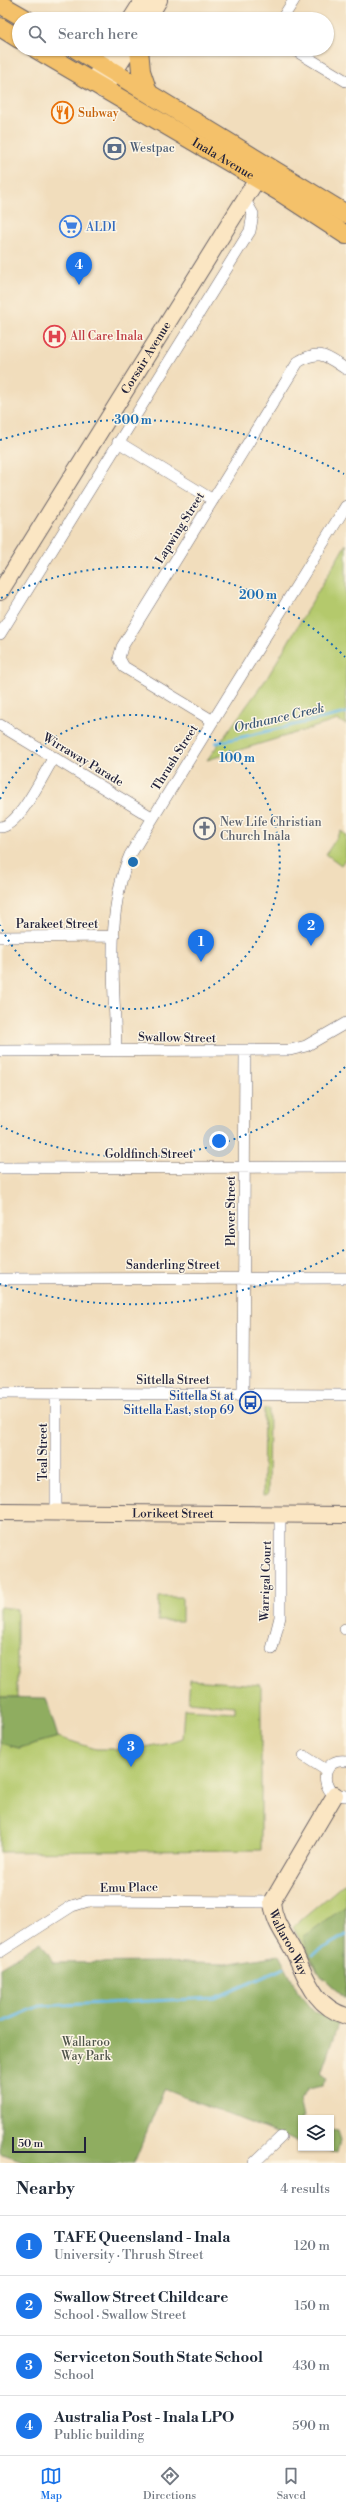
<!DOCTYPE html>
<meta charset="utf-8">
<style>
:root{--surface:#fff;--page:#f6f6f7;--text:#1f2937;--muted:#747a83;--line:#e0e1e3;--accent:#1a73e8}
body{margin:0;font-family:"Libre Bodoni",serif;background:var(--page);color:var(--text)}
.controls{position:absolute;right:12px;bottom:12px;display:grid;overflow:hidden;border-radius:0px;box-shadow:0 1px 3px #0004}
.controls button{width:36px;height:36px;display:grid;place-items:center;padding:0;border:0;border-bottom:1px solid var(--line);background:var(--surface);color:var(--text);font:20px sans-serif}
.scale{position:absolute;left:12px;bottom:10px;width:74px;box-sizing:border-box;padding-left:4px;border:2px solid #22223b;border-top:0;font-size:11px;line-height:14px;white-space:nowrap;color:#22223b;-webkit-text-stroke:3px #fcf5e5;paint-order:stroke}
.you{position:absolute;left:219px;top:1141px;width:14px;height:14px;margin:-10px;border:3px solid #fff;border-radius:50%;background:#1a73e8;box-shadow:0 0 0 6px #1a73e833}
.badge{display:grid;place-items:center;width:26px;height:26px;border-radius:50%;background:var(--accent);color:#fff;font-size:13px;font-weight:700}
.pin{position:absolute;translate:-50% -33px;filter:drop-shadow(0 1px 2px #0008)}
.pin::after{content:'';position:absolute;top:21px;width:14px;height:12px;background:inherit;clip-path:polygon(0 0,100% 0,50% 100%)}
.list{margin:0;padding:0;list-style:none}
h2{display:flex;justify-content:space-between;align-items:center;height:52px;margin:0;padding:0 16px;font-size:17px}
h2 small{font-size:13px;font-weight:400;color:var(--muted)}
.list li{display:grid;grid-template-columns:26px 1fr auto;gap:12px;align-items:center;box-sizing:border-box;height:60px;padding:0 16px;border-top:1px solid var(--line)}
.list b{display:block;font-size:15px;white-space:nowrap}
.list p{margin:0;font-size:13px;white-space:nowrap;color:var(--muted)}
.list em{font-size:13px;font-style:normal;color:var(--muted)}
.icon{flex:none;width:22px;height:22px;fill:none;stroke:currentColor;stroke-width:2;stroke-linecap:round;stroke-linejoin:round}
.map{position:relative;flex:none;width:346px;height:2163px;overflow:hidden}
.search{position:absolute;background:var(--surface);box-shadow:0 1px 3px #0004;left:12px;right:12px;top:12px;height:44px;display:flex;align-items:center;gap:10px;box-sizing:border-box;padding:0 14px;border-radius:22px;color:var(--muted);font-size:15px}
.sheet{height:292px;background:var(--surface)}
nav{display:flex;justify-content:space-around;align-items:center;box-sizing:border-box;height:56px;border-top:1px solid var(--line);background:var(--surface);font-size:11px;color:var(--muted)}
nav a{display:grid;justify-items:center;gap:2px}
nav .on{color:var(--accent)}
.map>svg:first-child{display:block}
.green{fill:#b4c96c;stroke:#6b7654}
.forest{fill:#8fad60;stroke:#58684e}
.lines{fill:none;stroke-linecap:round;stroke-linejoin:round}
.stream{stroke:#69b9e4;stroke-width:3}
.street-casing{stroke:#6a6368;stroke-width:12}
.secondary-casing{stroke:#6a6368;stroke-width:18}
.primary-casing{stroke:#6a6368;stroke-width:20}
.street{stroke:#fff;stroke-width:11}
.secondary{stroke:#fbe6c3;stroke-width:16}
.primary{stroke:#f4c16a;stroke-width:18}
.ring{fill:none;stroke:#1f6fb2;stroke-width:2;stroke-dasharray:2 4}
.labels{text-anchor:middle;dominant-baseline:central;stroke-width:3;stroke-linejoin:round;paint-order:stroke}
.food-label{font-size:12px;fill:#c56008;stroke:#fcf5e5;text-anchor:start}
.service-label{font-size:12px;fill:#4e5e75;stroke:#fcf5e5;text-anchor:start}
.street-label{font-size:12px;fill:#22223b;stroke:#fcf5e5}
.shop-label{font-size:12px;fill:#366cbe;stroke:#fcf5e5;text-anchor:start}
.health-label{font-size:12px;fill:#be3a42;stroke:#fcf5e5;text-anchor:start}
.worship-label{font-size:12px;fill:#5b616d;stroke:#fcf5e5;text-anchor:start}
.transit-label{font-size:12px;fill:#164399;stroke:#fcf5e5;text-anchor:end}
.park-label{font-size:12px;fill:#4e544a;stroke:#fcf5e5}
.water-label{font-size:13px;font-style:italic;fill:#3b5776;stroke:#fcf5e5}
.centre{fill:#1f6fb2;stroke:#fcf5e5;stroke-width:2}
.ring-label{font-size:12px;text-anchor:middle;font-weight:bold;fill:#1f6fb2;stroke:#fcf5e5;stroke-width:3;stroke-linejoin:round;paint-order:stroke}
</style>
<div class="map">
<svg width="346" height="2163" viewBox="0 0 346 2163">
<rect width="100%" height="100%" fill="#fcf5e5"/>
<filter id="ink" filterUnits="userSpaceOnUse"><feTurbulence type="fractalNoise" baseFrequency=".025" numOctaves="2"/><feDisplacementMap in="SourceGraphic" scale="8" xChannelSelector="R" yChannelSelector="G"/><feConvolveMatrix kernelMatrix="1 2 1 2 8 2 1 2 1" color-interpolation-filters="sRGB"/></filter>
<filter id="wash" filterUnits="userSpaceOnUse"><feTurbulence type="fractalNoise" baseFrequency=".012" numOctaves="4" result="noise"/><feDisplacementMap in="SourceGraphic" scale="16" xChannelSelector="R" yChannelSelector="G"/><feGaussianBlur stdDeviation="0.9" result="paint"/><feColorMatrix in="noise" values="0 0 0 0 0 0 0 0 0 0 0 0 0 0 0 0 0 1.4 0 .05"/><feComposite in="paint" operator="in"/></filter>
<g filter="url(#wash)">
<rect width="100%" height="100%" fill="#f1ddbc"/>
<path class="green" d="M346,544V725L338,720L207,760L267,678Z
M341,831L346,835V858L341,865L326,854Z
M264,1409H269L268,1494L263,1495Z
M159,1597H182V1621H158Z
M0,1607L17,1609V1697H0Z
M190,1680L261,1685V1850L0,1852V1743L19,1748L58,1737L96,1749H135L170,1742L182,1738L184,1709L235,1712V1706L188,1702Z
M346,1882V1998L317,1972L293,1927Z"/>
<path class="forest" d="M0,1697L46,1698L58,1737L19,1748L0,1743Z
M346,1906V1998L317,1972L303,1937Z
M41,1942L54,1963L160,1962L226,1964L279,1955L298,1992L314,2011L338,2024L321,2073L328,2079L323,2085L308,2088L300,2099L304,2118H301V2143L164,2089L134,2163H29L0,2153V1967Z
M331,2129L337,2130L340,2139L337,2153L313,2148H331Z"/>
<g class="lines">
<path class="stream" d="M216,743L346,713
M313,1954L346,1935
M0,2023L39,2006L215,1998L284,1968"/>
</g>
</g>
<g filter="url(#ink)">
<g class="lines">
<defs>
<path id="street" d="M282,19L294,0
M293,49L346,81
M118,442L213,500
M0,634L250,231L253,214L245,200
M213,721L124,667L119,658L122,647L298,362C320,348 327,357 346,369
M0,725L153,818
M0,827C19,827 44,773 54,757
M0,937L114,936
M116,1050C115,986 104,915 130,855L346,506
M0,1051L290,1050L306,1046L346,1023
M0,1168L346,1167
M0,1279L346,1278
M0,1393L346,1395
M243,1394L245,1052
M56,1512V1393
M345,1629H346
M272,1649L280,1617V1513
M304,1756L326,1770
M346,1761C325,1758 319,1781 333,1794L346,1796
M0,1952L72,1906L88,1901L272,1902
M254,2163L281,2137"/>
<g id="secondary">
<path d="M131,19L143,0"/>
<path d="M148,19L159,0"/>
<path d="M92,82L113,49"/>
<path d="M103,90L129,49"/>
<path id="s1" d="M0,592L264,168"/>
<path id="s2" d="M0,1512L346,1515"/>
<path id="s3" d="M335,1795L272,1902C274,1923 284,1933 294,1952C307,1979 314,2006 346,2016"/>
</g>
<g id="primary">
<path d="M0,4L26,19"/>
<path d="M0,27L19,39"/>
<path id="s4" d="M36,49L280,192L346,235"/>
<path d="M76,49L346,214"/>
<path d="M139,49L141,71L148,92"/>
</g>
</defs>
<use href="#street" class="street-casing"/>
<use href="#secondary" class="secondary-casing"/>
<use href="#primary" class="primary-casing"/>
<use href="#street" class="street"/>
<use href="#secondary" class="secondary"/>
<use href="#primary" class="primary"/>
</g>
</g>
<g class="ring">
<path d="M0 799A147 147 0 1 1 0 925"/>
<path d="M345 1067A295 295 0 0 1 1 1126M1 598A295 295 0 0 1 345 657"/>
<path d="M344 1250A442 442 0 0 1 0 1284M0 440A442 442 0 0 1 344 474"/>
</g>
<defs>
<symbol id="restaurant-ring" viewBox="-11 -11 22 22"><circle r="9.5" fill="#fcf5e5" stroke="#e8710a" stroke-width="1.5"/><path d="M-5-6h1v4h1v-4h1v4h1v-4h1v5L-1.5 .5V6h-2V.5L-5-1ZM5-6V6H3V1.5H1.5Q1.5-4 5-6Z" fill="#e8710a"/></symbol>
<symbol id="bank-ring" viewBox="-11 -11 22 22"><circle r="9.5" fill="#fcf5e5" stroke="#5c6f8a" stroke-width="1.5"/><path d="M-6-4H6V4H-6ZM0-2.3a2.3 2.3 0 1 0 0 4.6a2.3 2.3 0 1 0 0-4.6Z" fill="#5c6f8a"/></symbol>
<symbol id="supermarket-ring" viewBox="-11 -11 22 22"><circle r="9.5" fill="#fcf5e5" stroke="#3f7fe0" stroke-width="1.5"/><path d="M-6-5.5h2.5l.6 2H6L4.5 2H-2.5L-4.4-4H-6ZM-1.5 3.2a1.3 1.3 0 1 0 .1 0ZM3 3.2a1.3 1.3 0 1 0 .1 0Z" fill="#3f7fe0"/></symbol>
<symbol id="hospital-ring" viewBox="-11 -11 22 22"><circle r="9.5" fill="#fcf5e5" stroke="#e0444e" stroke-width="1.5"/><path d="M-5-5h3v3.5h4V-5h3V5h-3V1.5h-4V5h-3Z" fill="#e0444e"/></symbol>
<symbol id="church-ring" viewBox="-11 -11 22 22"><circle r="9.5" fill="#fcf5e5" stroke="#6b7280" stroke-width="1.5"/><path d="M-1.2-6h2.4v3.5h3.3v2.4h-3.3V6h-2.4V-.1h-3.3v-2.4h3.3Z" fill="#6b7280"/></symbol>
<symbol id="bus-ring" viewBox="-11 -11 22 22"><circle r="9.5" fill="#fcf5e5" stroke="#1a4fb4" stroke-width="1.5"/><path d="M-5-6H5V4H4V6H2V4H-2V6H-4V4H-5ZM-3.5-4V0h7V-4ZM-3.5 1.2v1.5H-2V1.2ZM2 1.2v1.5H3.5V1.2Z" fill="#1a4fb4"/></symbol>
</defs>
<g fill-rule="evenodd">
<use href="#restaurant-ring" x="50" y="100" width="25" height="25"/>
<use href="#bank-ring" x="102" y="136" width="25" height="25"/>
<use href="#supermarket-ring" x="58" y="214" width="25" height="25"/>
<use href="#hospital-ring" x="42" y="324" width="25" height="25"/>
<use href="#church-ring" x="192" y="816" width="25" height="25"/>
<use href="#bus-ring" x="238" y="1390" width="25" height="25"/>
</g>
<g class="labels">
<g class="food-label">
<text x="78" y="113">Subway</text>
</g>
<g class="service-label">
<text x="130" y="148">Westpac</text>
</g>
<g class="street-label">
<text stroke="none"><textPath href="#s4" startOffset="217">Inala Avenue</textPath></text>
<text stroke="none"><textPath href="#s1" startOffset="276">Corsair Avenue</textPath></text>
<text transform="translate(180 528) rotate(-58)">Lapwing Street</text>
<text transform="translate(175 758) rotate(-58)">Thrush Street</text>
<text transform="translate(83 760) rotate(31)">Wirraway Parade</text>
<text x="57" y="924">Parakeet Street</text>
<text transform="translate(177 1038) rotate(1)">Swallow Street</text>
<text x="149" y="1154">Goldfinch Street</text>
<text transform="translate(231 1211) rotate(-90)">Plover Street</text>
<text x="173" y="1265">Sanderling Street</text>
<text x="173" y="1380">Sittella Street</text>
<text transform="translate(43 1452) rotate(-90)">Teal Street</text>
<text stroke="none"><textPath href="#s2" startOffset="173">Lorikeet Street</textPath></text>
<text transform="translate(266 1581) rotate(-88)">Warrigal Court</text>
<text transform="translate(129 1888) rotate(-1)">Emu Place</text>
<text stroke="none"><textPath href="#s3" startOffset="168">Wallaroo Way</textPath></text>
</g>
<g class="shop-label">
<text x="86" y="227">ALDI</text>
</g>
<g class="health-label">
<text x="70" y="336">All Care Inala</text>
</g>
<g class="worship-label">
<text x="220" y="822">New Life Christian<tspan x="220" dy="14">Church Inala</tspan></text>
</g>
<g class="transit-label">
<text x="234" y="1396">Sittella St at<tspan x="234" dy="14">Sittella East, stop 69</tspan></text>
</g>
<g class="park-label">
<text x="86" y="2042">Wallaroo<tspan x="86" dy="14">Way Park</tspan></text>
</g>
<g class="water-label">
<text transform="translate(279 718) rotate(-13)">Ordnance Creek</text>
</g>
</g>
<circle cx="133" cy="862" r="6" class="centre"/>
<g class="ring-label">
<text x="133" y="424">300 m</text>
<text x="258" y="599">200 m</text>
<text x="237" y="762">100 m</text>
</g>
</svg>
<div class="controls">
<button><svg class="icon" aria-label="layers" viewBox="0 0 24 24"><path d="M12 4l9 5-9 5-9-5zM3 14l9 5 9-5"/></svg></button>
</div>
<div class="scale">50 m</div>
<div class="you"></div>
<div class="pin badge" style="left:201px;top:962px">1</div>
<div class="pin badge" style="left:311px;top:946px">2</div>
<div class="pin badge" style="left:131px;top:1767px">3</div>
<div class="pin badge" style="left:79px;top:285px">4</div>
<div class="search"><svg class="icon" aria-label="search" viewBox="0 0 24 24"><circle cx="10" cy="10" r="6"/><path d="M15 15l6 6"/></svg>Search here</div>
</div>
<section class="sheet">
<h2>Nearby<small>4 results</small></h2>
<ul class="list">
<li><span class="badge">1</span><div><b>TAFE Queensland - Inala</b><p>University · Thrush Street</p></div><em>120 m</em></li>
<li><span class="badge">2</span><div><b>Swallow Street Childcare</b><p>School · Swallow Street</p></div><em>150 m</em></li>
<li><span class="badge">3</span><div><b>Serviceton South State School</b><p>School</p></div><em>430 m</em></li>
<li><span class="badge">4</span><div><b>Australia Post - Inala LPO</b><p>Public building</p></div><em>590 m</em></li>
</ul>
</section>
<nav>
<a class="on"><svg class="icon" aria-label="map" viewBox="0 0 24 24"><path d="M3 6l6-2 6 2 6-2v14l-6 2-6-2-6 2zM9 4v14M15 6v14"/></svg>Map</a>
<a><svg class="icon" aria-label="directions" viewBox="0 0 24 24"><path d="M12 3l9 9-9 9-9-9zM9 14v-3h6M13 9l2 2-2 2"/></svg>Directions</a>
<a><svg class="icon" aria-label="saved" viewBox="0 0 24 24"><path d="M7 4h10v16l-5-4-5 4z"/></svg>Saved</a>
</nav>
